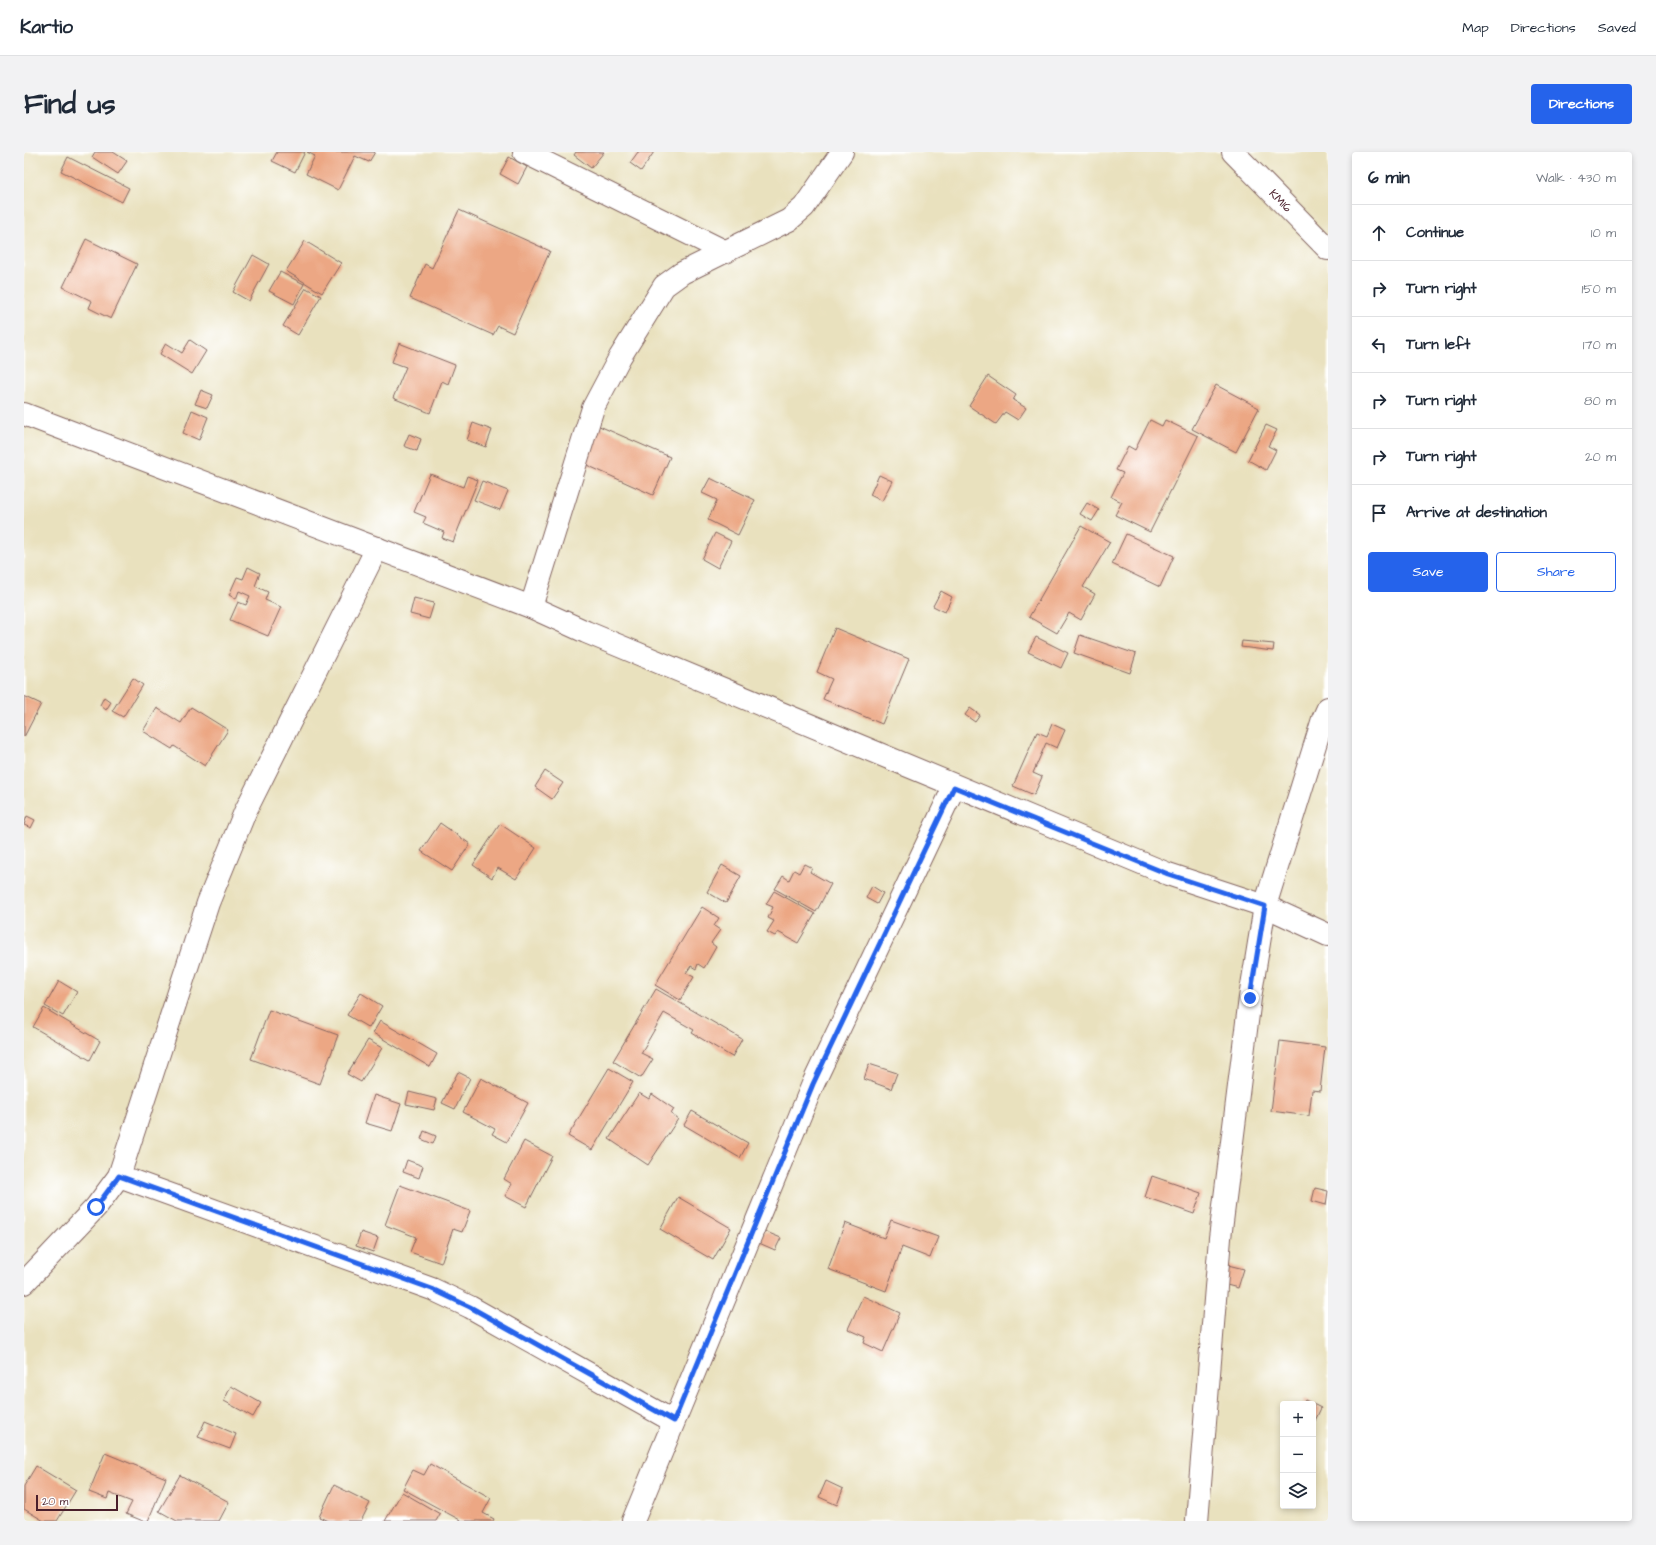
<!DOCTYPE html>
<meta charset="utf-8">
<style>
:root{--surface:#fff;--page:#f2f2f3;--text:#1f2937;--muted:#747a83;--line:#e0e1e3;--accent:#2563eb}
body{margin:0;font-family:"Architects Daughter",sans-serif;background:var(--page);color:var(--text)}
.controls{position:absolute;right:12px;bottom:12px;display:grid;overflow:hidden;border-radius:4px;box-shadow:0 2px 6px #0003}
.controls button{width:36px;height:36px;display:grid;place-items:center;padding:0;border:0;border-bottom:1px solid var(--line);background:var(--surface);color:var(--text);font:20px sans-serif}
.scale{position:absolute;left:12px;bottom:10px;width:82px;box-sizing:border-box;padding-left:4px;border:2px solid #4a1f2b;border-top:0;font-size:11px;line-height:14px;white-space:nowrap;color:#4a1f2b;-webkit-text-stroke:3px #fff;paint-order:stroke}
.stop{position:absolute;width:12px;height:12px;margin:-9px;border:3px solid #2563eb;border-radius:50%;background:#fff}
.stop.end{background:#2563eb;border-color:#fff;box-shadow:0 1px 4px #0008}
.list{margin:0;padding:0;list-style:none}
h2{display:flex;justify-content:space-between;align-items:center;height:52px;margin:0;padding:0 16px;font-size:17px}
h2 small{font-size:13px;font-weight:400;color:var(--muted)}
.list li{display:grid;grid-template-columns:26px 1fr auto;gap:12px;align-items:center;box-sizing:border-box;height:56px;padding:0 16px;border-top:1px solid var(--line)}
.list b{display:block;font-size:15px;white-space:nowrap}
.list em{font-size:13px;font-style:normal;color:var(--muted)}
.actions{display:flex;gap:8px;padding:12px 16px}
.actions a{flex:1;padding:9px 0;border:1px solid var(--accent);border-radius:4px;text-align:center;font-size:14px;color:var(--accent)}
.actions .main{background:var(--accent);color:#fff}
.icon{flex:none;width:22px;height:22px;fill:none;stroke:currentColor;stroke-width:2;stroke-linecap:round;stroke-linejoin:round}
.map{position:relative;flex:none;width:1304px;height:1369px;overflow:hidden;border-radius:4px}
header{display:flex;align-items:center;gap:24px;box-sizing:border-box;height:56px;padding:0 20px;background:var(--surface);border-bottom:1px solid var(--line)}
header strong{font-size:19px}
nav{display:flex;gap:22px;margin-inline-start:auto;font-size:14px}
.intro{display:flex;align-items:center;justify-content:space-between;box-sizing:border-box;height:96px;padding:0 24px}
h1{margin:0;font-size:28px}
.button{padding:10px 18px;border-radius:4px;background:var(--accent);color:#fff;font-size:14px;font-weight:700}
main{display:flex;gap:24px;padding:0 24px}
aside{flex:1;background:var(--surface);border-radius:4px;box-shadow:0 2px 6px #0003}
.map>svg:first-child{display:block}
.building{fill:#eca784}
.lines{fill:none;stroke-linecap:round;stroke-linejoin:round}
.minor-casing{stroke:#82635e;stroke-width:24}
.minor{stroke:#fff;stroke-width:22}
.route{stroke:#2563eb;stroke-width:5}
.labels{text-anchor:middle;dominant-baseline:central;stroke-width:3;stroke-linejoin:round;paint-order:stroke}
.street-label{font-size:12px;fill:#4a1f2b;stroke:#fff}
</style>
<header>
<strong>Kartio</strong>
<nav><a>Map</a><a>Directions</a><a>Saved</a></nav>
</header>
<div class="intro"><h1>Find us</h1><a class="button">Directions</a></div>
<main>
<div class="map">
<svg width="1304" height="1369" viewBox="0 0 1304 1369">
<rect width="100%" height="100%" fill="#fff"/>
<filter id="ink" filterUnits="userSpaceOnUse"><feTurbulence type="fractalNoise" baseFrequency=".025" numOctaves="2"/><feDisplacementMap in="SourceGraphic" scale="8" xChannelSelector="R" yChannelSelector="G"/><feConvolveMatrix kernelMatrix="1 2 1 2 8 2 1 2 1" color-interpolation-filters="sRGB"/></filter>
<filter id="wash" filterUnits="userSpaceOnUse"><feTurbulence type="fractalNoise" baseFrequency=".012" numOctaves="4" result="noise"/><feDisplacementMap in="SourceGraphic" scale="16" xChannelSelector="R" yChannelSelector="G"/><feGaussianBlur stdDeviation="0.9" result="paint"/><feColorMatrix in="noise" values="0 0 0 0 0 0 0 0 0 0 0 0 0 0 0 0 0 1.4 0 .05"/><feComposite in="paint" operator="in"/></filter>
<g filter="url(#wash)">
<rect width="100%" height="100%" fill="#e9e1be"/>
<g id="blocks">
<path class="building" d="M71,0H89L103,9L94,22L68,5Z
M253,0H281L271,20L248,9Z
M283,0H351L345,10L331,4L314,38L282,22L291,4Z
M552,0H580L567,16L550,3Z
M614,0H630L617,19L606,11Z
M44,5L105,36L98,50L37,19Z
M485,5L503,15L494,32L476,22Z
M435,58L526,99L489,181L474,174L469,183L386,146L401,112L408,116Z
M62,87L113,112L87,167L65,156L68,149L39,135Z
M281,89L317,111L298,141L262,119Z
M229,103L245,112L225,149L209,140Z
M256,120L280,132L270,152L245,139Z
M282,136L297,144L274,183L259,174Z
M166,188L182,199L168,222L136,202L142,191L158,201Z
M375,191L431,213L424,232L418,229L406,261L369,246L382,215L368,210Z
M964,224L992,243L989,248L1002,256L994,268L981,260L972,272L945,254Z
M1192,233L1235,256L1212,300L1168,277Z
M177,238L189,243L183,256L171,252Z
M168,258L184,265L175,288L159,281Z
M1126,268L1138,274L1141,268L1174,284L1126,380L1091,363L1098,350L1087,345L1099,321L1092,318L1104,294L1111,298Z
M449,271L468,278L462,295L443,288Z
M573,273L646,305L629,343L556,310Z
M1242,273L1253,278L1244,294L1252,298L1242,318L1224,308Z
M385,282L397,287L393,299L380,294Z
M406,322L439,335L443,324L454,328L429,390L418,386L420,380L399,371L402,365L390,360Z
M855,323L868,329L858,349L846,343Z
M686,326L731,348L714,383L684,368L693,348L678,341Z
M458,329L484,339L476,358L450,348Z
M1063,351L1075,358L1068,369L1056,362Z
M1057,374L1086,390L1059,435L1071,442L1057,468L1045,461L1033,481L1005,465Z
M691,381L707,389L694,416L678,407Z
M1102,382L1150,404L1136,435L1088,412Z
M224,415L236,421L231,434L244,440L241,448L257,455L244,484L206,468L214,450L222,453L226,444L215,439L212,447L205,443L213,425L219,427Z
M917,439L928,445L921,460L909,454Z
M390,446L410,451L405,467L386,462Z
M811,476L885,507L858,572L799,547L808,527L793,520Z
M1056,483L1112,502L1106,521L1050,501Z
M1012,485L1044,501L1037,516L1004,500Z
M1218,489L1250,492L1249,499L1217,495Z
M109,526L119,533L99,565L88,559Z
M0,544L17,552L0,585Z
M80,545L87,550L82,558L76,553Z
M167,555L204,578L181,614L150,594L148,597L119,579L133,556L157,571Z
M946,556L956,563L951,570L941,563Z
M1028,572L1041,578L1033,596L1022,591L1009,621L1018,625L1010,643L989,634L1013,580L1023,584Z
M521,619L539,631L528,647L511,635Z
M3,664L11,668L7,676L0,673Z
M416,671L446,692L428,719L397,699Z
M476,672L512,696L492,727L474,716L468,726L449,713Z
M780,712L788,716L786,720L807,732L792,760L751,737L759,724L765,728L770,718L775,721Z
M698,713L717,724L702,751L683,740Z
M848,734L859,741L853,752L842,746Z
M750,739L791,762L774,791L754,780L751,784L743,780L750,769L744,766L749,755L742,752Z
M678,755L695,766L690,774L696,778L687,791L692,795L680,816L674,812L672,817L667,814L662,821L670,825L656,848L631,833Z
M35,829L53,840L39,864L21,854Z
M632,837L718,887L708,905L668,881L670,878L640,861L617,901L629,907L617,926L589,909Z
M337,841L358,854L345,876L323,863Z
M20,856L76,889L66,908L9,875Z
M245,858L314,883L296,932L227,907Z
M356,869L413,902L406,915L349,881Z
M344,888L358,896L337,930L323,922Z
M1256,889L1301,895L1296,939L1288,938L1285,964L1247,959Z
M845,912L873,921L867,937L840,927Z
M585,916L609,930L568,998L544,984Z
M434,920L446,926L431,957L418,951Z
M457,926L504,951L483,990L468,982L471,977L439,960Z
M385,940L413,947L410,958L382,952Z
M615,941L625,947L628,942L650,957L647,962L654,967L624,1013L585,987Z
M350,943L377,952L368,979L341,971Z
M668,959L724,991L716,1006L660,973Z
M400,979L412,984L409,992L397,987Z
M500,989L528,1004L502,1055L481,1044L488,1032L480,1027Z
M383,1008L399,1014L395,1026L379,1020Z
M1128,1024L1177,1041L1170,1062L1121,1045Z
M376,1033L446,1059L438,1080L429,1077L417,1111L386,1100L392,1085L361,1073Z
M1291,1036L1304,1039L1302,1053L1288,1049Z
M654,1045L707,1076L689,1108L636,1077Z
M867,1068L914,1085L906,1106L878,1095L862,1139L804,1117L821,1071L860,1086Z
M740,1079L757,1086L751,1098L735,1091Z
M337,1080L354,1086L349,1100L332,1094Z
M1204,1113L1220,1117L1214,1136L1199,1132Z
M839,1144L876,1161L859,1200L840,1191L842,1185L824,1177Z
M207,1234L237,1251L229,1265L200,1249Z
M1281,1248L1297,1256L1289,1273V1252H1279Z
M181,1269L212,1282L206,1297L174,1285Z
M81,1301L142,1326L124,1369H119L102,1362L108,1350L85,1341L83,1347L65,1340Z
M406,1312L467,1346L459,1361L470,1367L469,1369H438L379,1337L389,1318L400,1323Z
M12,1314L52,1338L33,1369H20L0,1357V1334Z
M156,1323L205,1350L195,1369H153L135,1359Z
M802,1329L819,1337L813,1353L795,1345Z
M310,1333L346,1351L337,1369H304L295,1365Z
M378,1340L416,1362L412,1369H361Z"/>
</g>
</g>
<g filter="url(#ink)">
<use href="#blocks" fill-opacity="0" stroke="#82635e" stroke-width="1"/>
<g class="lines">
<defs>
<g id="minor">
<path d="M500,0L702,100"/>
<path id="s1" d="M1209,0L1304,97"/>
<path d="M0,262L507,455L562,480L1144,722L1241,754L1304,783"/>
<path d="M507,455L569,256L596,205L640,134L658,121L765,68L780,55L818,0"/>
<path d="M95,1024L408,1137L446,1155L649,1269"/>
<path d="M0,1131L72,1055L95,1024L184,751L221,660L353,396"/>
<path d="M609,1369L789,932L930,635"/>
<path d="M1173,1369L1196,1086L1226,846L1241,754L1299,567L1304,556"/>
</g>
</defs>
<use href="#minor" class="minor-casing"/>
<use href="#minor" class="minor"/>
</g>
</g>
<g class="lines" filter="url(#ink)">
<path class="route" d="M72,1055L95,1024L408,1137L446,1155L650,1269L789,932L930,635L1144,722L1241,754L1226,846"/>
</g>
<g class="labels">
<g class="street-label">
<text stroke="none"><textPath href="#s1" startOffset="68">KM16</textPath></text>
</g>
</g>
</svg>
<div class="controls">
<button>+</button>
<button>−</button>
<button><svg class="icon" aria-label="layers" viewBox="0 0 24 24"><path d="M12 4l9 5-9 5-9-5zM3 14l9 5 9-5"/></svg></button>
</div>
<div class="scale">20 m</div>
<div class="stop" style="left:72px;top:1055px"></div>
<div class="stop end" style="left:1226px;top:846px"></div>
</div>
<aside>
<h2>6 min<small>Walk · 430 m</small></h2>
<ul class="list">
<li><svg class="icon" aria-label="ahead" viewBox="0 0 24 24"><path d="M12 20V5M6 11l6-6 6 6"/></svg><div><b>Continue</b></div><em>10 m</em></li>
<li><svg class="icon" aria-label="right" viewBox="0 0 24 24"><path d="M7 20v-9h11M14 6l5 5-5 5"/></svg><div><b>Turn right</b></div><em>150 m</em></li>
<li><svg class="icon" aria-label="left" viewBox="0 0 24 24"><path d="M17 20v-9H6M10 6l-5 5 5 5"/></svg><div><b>Turn left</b></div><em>170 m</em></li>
<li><svg class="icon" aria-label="right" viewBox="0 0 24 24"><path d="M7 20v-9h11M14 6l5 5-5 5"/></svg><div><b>Turn right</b></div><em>80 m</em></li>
<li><svg class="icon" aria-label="right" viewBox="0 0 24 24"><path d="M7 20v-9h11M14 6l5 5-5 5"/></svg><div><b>Turn right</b></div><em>20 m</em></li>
<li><svg class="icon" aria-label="arrive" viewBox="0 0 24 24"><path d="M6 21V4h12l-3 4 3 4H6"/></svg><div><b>Arrive at destination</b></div></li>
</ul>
<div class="actions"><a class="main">Save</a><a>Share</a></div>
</aside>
</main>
